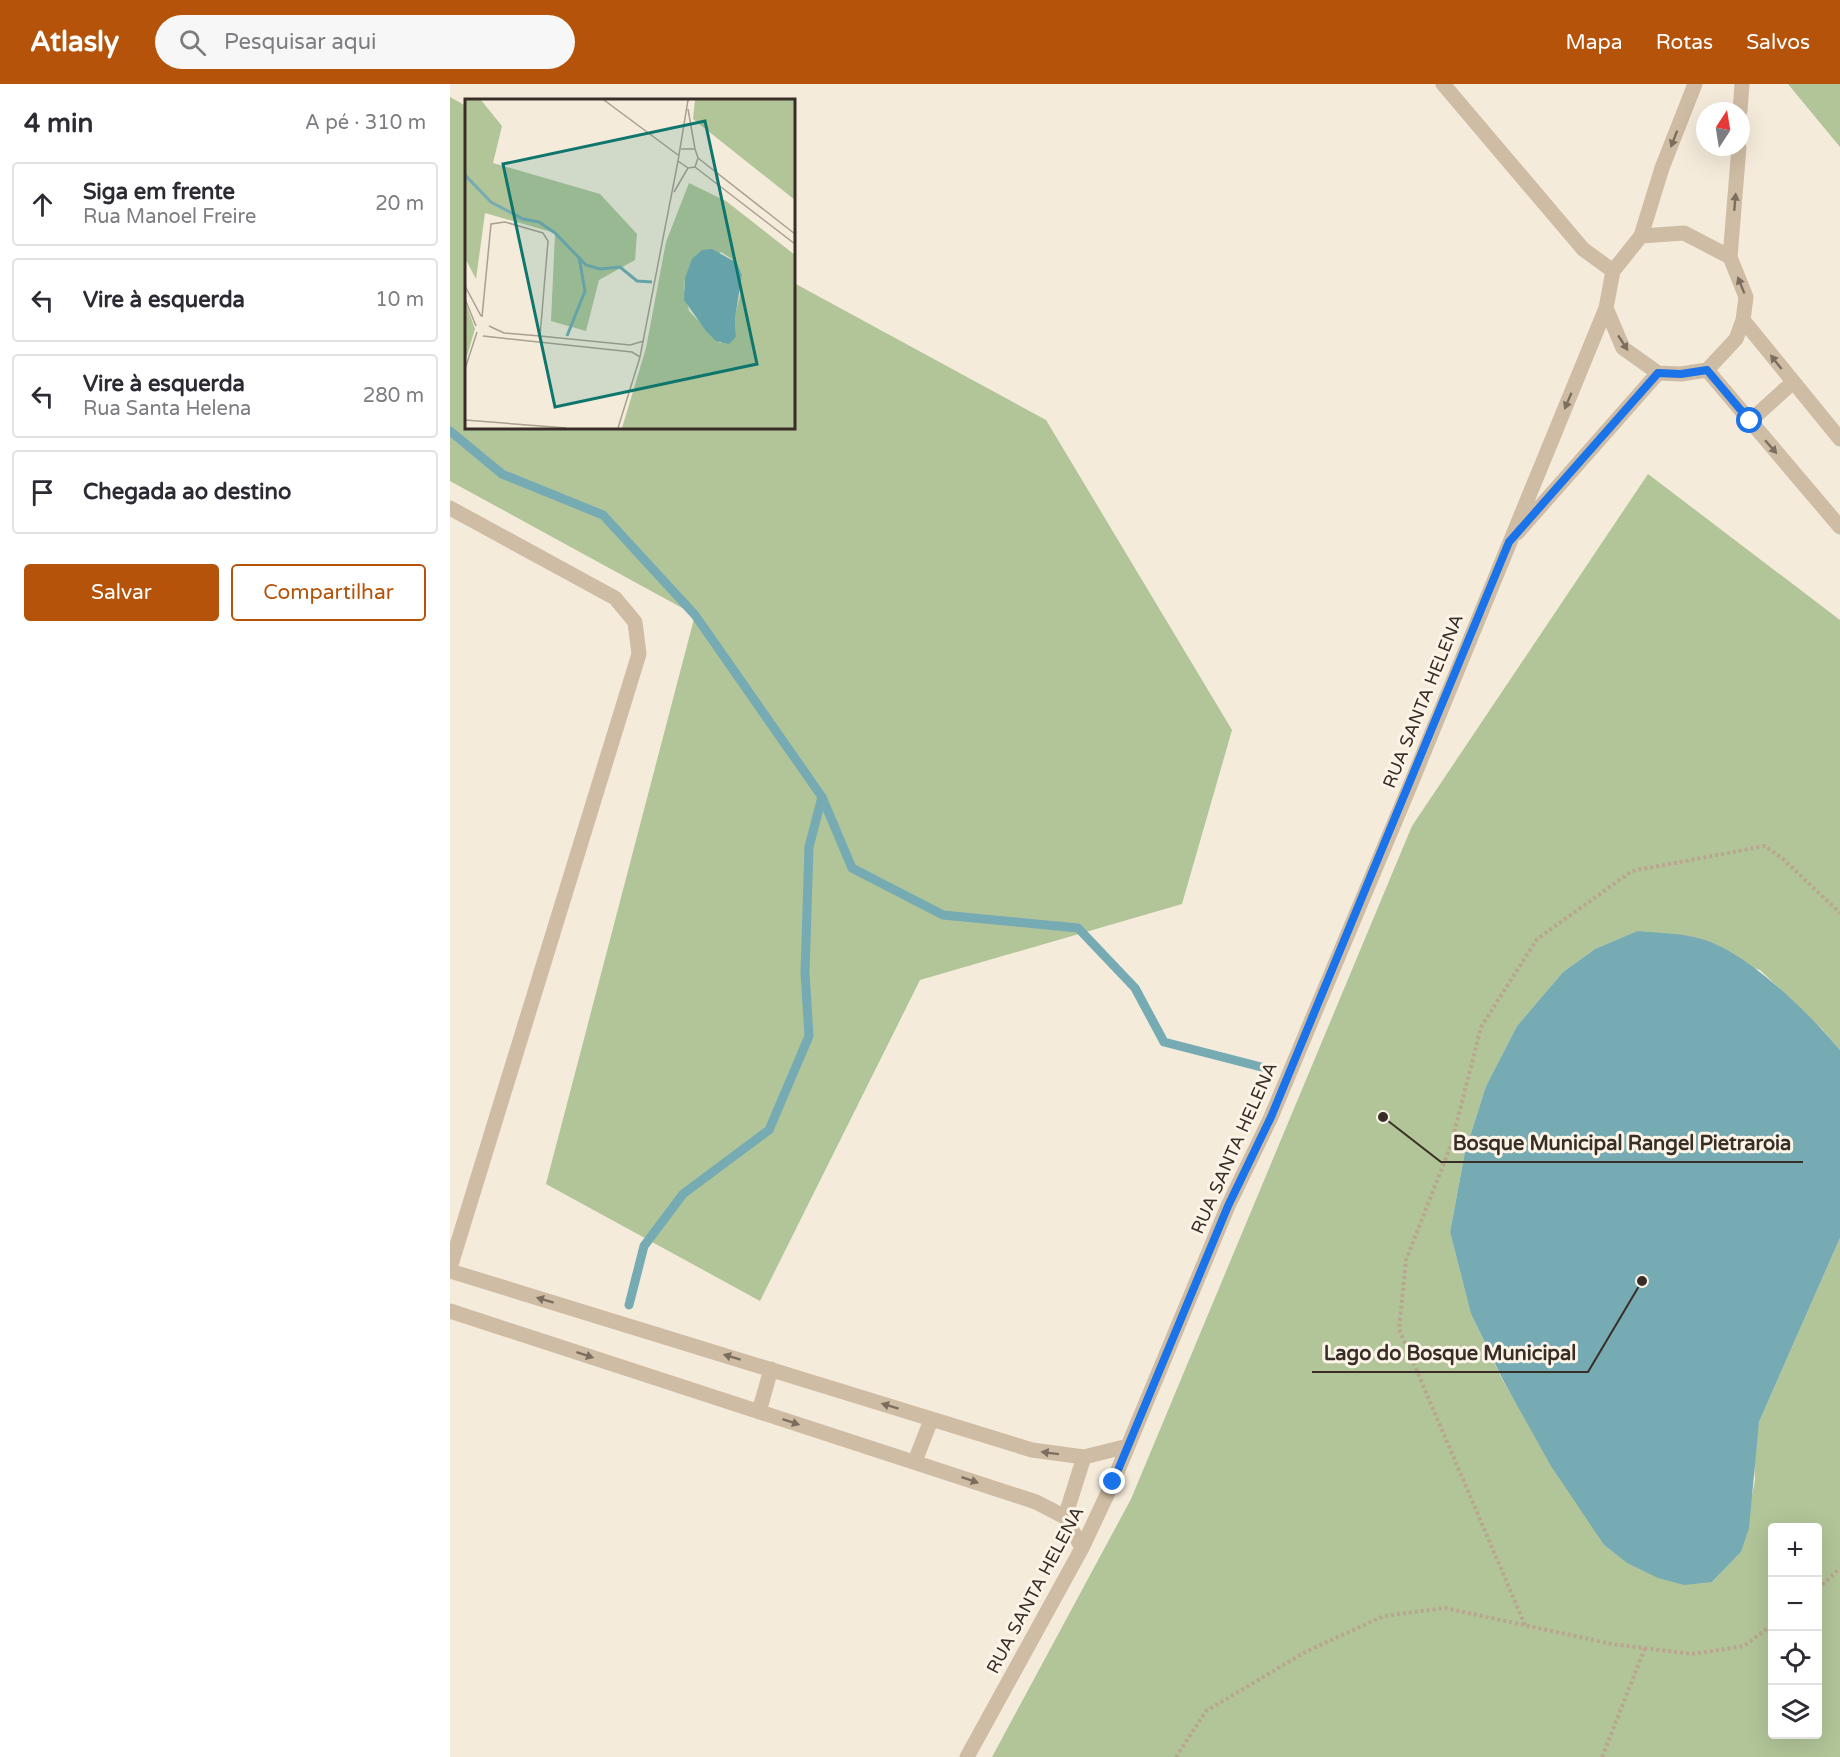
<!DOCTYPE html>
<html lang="pt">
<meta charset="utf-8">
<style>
:root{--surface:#fff;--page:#f7f7f7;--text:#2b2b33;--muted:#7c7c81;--line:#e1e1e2;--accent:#b45309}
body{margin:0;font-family:"Varela Round",sans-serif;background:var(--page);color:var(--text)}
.controls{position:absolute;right:18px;bottom:18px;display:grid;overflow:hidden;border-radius:6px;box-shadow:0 6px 24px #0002}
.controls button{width:54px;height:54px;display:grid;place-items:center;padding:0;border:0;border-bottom:2px solid var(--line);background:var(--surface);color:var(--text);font:30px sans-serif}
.compass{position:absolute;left:1246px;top:18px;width:54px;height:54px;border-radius:50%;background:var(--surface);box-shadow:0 6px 24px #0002;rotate:12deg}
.stop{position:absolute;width:18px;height:18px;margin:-14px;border:4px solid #1a73e8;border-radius:50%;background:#fff}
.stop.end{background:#1a73e8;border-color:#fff;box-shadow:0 2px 6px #0008}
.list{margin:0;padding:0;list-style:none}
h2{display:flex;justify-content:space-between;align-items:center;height:78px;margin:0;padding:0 24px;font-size:26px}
h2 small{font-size:20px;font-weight:400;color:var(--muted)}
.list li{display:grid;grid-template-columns:39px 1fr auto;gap:18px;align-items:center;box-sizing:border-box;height:84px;margin:0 12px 12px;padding:0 12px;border:2px solid var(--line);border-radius:6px}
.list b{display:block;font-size:22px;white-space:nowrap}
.list p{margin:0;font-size:20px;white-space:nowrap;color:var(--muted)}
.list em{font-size:20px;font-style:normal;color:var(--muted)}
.actions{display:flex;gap:12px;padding:18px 24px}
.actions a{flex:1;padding:14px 0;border:2px solid var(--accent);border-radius:6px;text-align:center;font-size:21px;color:var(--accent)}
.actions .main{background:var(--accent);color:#fff}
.icon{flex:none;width:33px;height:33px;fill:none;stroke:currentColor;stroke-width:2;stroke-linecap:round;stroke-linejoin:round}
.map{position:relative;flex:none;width:1390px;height:1673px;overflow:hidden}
header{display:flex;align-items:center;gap:36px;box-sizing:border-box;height:84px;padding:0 30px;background:var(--accent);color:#fff}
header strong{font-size:28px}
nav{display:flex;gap:33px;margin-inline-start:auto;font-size:21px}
.search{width:420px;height:54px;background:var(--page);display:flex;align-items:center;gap:15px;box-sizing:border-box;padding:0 21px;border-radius:33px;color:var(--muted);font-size:22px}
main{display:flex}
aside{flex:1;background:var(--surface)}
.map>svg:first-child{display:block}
.green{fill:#b1c598;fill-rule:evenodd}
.water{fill:#76abb4}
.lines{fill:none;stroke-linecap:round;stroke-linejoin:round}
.stream{stroke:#76abb4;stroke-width:9}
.path{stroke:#baa68f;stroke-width:4;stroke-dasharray:3 3;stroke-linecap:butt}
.street{stroke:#cebca4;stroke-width:15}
.oneway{fill:#7c6e5f}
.route{stroke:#1a73e8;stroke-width:8}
.labels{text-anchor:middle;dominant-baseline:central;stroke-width:6;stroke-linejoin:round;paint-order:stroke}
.street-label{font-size:18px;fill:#392e27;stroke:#fbf4e7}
.inset-river{fill:none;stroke:#76abb4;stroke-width:3}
.inset-road{fill:none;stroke:#a99f92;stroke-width:1.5}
.view{fill:#0f766e;fill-opacity:0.15;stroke:#0f766e;stroke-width:3}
.inset-edge{fill:none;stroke:#392e27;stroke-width:3}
.leader{fill:none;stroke:#392e27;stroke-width:2}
.callout-dot{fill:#392e27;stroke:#fbf4e7;stroke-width:2}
.callout-label{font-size:20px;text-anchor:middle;font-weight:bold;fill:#392e27;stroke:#fbf4e7;stroke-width:6;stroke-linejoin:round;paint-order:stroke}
</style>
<header>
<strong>Atlasly</strong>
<div class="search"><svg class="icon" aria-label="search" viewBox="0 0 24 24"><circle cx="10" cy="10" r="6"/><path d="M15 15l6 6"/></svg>Pesquisar aqui</div>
<nav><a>Mapa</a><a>Rotas</a><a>Salvos</a></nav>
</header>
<main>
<aside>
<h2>4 min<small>A pé · 310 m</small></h2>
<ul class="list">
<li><svg class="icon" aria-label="ahead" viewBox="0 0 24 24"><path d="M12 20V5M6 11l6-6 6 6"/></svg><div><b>Siga em frente</b><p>Rua Manoel Freire</p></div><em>20 m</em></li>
<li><svg class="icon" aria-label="left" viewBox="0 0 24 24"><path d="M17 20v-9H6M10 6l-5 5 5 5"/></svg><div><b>Vire à esquerda</b></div><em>10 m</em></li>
<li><svg class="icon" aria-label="left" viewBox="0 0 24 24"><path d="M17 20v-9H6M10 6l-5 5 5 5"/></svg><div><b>Vire à esquerda</b><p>Rua Santa Helena</p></div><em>280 m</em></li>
<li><svg class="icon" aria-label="arrive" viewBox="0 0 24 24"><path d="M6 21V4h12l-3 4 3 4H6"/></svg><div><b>Chegada ao destino</b></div></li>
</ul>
<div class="actions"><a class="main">Salvar</a><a>Compartilhar</a></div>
</aside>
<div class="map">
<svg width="1390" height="1673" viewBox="0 0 1390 1673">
<rect width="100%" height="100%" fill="#f4ebda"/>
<path class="green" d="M1338,0H1390V63Z
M0,13L16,22V344H344V199L596,336L782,646L732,820L470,896L310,1217L96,1100L245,531L0,397Z
M1198,390L1390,536V966L1373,946L1310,886L1187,847L1145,865L1113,888L1067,942L1036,1002L1015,1068L1000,1148L1021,1230L1053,1297L1154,1461C1197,1495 1210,1494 1262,1498L1291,1468L1305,1396L1304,1375L1309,1338L1390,1154V1673H542L681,1415L962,742ZM1322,1444H1368V1650H1322Z"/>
<path class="water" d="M1187,847C1208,849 1235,849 1255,856C1300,871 1360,930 1390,966V1154L1309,1338L1299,1444L1291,1468L1262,1498L1234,1501L1208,1494L1177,1479L1154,1461L1101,1382L1053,1296L1021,1230L1000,1148L1015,1068L1036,1002L1067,942L1113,888L1145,865Z"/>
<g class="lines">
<path class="stream" d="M0,347L52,390L153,431L245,531L372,713L402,784L493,831L628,844L685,904L714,958L819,985
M179,1221L194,1162L233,1110L319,1046L359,952L355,889L359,763L372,713"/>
<path class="path" d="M1368,1505L1390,1484
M1075,1541L949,1245L956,1176L1001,1061L1031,943L1087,855L1182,787L1315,762L1333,775L1390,829
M726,1673L756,1627L857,1567L934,1532L995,1524L1162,1560L1242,1570L1294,1562L1322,1541
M1152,1673L1195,1564"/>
<path class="street" d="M993,0L1133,165L1163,187
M1290,27L1292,0
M1191,152L1234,149L1280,173L1296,213L1293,236L1286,255L1257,286L1231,290L1208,289L1173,264L1156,224L1163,187L1191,152L1212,84L1245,0
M1280,173L1289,63
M1293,236L1390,355
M1257,286L1390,443
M1300,337L1342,299
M0,424L165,514L185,538L189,570L0,1184
M1067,449L1208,289
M0,1187L582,1366L634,1373L678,1362
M0,1227L586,1418L615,1433L632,1464
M309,1328L321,1285
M465,1377L481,1336
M615,1433L634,1373
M517,1673L632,1464L663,1398L778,1122L821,1033L962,697L1156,224"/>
</g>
<defs><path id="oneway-solid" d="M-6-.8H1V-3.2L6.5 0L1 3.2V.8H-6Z" transform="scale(1.5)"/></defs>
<g class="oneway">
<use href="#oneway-solid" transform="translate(1224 55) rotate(111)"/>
<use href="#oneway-solid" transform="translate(1285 118) rotate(-85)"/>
<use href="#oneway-solid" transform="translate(1291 201) rotate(-112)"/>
<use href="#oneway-solid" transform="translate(1173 259) rotate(57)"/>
<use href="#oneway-solid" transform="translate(1326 278) rotate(-128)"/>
<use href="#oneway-solid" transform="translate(1118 317) rotate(113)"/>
<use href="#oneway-solid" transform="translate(1321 363) rotate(49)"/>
<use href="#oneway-solid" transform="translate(95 1216) rotate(-163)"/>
<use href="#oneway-solid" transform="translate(135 1271) rotate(18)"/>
<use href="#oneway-solid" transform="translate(282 1273) rotate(-163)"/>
<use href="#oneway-solid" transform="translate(440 1322) rotate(-163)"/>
<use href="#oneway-solid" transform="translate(341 1338) rotate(18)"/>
<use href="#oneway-solid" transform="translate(600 1369) rotate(-173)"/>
<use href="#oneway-solid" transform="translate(520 1396) rotate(19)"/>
</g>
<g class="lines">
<path class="route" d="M663,1398L778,1122L821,1033L1059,458L1208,289L1231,290L1257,286L1300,337"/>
</g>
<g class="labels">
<g class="street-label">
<text transform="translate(973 617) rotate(-68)">RUA SANTA HELENA</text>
<text transform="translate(784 1064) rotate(-66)">RUA SANTA HELENA</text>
<text transform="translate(585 1506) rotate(-62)">RUA SANTA HELENA</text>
</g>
</g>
<g transform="translate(15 15)">
<rect width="330" height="330" fill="#f4ebda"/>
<path d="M0,1H16L37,27L28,64L135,95L172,135L170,161L134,181L121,232L86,222L90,134L20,114L11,180L0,159ZM230,1H330V101L228,20ZM224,84L261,102L330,156V329H157L181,249L201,143ZM256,153L267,160L276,192L270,217L271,238L255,244L224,212L219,189L220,179ZM0,202L10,230L0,264Z" fill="#b1c598" fill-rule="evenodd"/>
<path d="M247,150L272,164L277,176L270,219L271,238L264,245L251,242L241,232L219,201L220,179L227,160L237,151Z" fill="#76abb4"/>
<path class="inset-river" d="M0,76L26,103L58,120L74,123L90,134L121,166L135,170L155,168L172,182L187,183M102,237L120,192L114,158"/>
<path class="inset-road" d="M139,1L213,56M223,10L230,50M216,50H230L233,59L230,68L223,69L213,62L223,1M233,59L330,135M230,68L330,145M209,93L223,69M0,187L16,217M0,200L11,227M17,218L26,125L40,123L78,134L83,142L75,237M24,227L39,234L75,237L165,246L179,242M18,237L167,253L175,258M0,270L12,233M0,321L101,329M153,329L175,258L213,62"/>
<path class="view" d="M240,22L292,265L90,308L38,65Z"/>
<rect width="330" height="330" class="inset-edge"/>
</g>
<path class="leader" d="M933 1033L991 1078H1353M1192 1197L1138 1288H862"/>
<g class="callout-dot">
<circle cx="933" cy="1033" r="6"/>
<circle cx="1192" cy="1197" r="6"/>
</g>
<g class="callout-label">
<text x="1172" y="1066">Bosque Municipal Rangel Pietraroia</text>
<text x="1000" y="1276">Lago do Bosque Municipal</text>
</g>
</svg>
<div class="controls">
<button>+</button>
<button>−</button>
<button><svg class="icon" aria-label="locate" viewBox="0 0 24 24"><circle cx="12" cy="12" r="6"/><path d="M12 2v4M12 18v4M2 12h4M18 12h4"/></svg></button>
<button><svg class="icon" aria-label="layers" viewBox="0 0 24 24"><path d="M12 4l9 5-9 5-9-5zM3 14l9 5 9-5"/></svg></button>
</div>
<svg class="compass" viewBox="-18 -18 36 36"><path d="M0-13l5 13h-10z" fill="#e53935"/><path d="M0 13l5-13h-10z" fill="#7c7c81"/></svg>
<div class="stop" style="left:1300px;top:337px"></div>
<div class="stop end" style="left:663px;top:1398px"></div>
</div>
</main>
